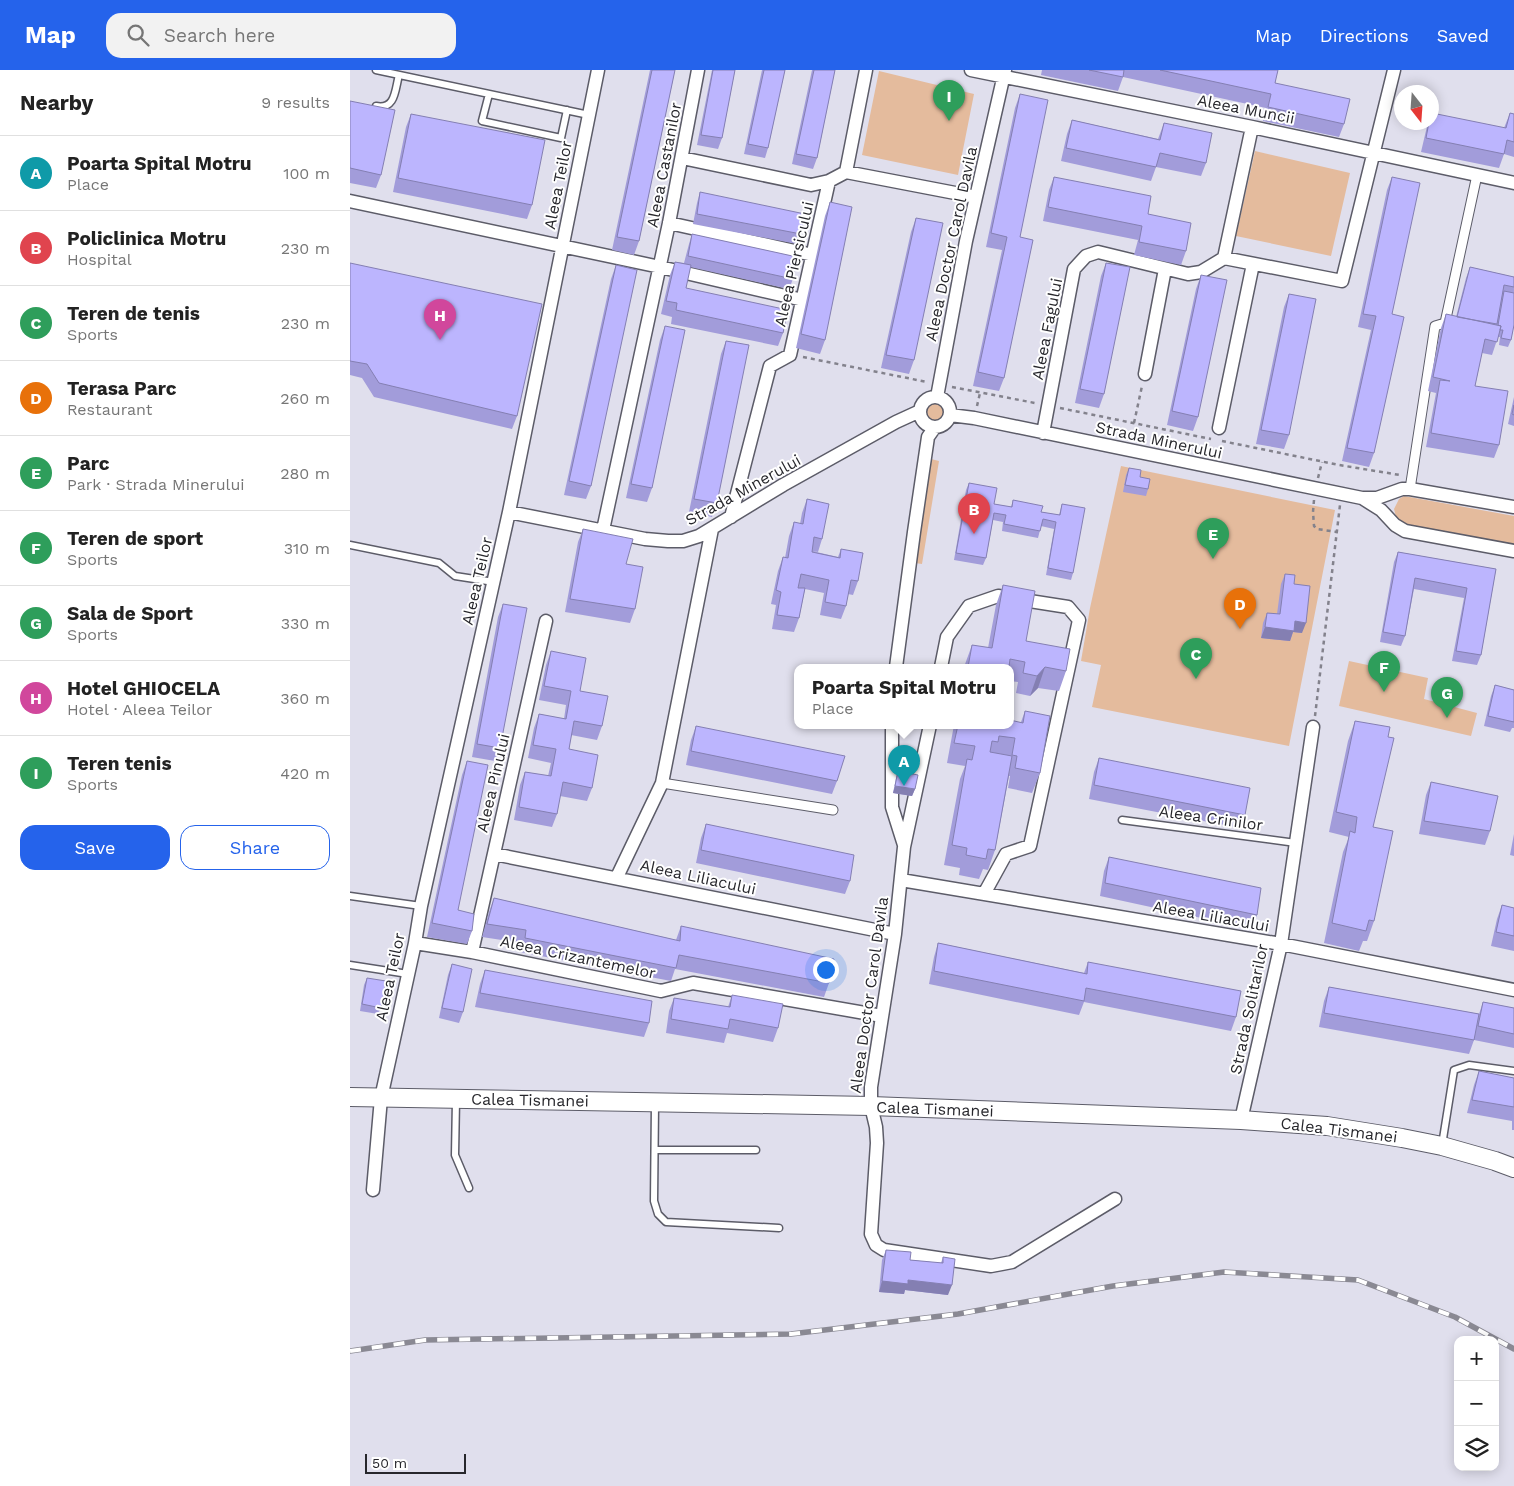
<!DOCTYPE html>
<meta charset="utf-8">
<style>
:root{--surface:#fff;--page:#f2f2f2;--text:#222;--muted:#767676;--line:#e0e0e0;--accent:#2563eb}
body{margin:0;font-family:"Work Sans",sans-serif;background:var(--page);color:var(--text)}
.controls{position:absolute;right:15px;bottom:15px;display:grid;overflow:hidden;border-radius:10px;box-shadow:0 2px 12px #0003}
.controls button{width:45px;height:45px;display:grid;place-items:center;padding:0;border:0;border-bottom:1px solid var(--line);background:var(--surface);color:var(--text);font:25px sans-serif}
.compass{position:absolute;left:1044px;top:15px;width:45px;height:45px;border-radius:50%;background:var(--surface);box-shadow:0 2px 12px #0003;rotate:163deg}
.scale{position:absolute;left:15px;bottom:12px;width:101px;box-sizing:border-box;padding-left:5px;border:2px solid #27272c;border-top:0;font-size:14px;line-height:18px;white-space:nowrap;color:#27272c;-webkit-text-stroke:4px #fff;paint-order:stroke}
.you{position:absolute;left:475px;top:899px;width:18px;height:18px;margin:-12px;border:4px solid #fff;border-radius:50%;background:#1a73e8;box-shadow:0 0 0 8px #1a73e833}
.badge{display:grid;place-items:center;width:32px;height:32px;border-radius:50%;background:var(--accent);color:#fff;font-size:16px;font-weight:700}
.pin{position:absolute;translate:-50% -41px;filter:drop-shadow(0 1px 2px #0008)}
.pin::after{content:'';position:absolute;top:26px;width:18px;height:15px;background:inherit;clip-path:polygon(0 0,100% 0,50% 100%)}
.popup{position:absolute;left:444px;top:594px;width:220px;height:65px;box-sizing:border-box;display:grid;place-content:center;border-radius:10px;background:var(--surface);filter:drop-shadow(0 1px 4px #0005);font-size:16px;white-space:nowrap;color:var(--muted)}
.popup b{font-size:19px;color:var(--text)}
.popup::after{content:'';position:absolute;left:50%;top:100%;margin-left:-10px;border:10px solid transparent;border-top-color:var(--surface)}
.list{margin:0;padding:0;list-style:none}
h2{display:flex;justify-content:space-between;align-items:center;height:65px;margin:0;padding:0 20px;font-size:21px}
h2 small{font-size:16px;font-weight:400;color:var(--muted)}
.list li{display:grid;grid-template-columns:32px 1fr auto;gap:15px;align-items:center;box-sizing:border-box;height:75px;padding:0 20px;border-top:1px solid var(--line)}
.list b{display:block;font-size:19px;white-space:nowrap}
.list p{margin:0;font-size:16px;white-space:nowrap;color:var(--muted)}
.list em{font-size:16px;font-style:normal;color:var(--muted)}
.actions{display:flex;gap:10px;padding:15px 20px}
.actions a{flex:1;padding:11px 0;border:1px solid var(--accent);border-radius:15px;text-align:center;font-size:18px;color:var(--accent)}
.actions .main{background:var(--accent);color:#fff}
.icon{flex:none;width:28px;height:28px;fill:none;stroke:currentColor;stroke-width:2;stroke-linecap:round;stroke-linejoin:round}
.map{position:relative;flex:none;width:1164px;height:1416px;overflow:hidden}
header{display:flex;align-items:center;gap:30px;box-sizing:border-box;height:70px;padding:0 25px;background:var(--accent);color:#fff}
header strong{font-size:24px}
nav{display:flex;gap:28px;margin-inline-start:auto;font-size:18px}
.search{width:350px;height:45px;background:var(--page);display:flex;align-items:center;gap:12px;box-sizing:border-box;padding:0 18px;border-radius:15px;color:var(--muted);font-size:19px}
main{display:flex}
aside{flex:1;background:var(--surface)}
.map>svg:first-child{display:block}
.green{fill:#e4bb9d}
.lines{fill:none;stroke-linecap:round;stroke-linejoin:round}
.service-casing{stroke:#5c5c68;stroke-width:9}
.pedestrian-casing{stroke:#5c5c68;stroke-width:11}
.minor-casing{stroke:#5c5c68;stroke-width:15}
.secondary-casing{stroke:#5c5c68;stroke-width:20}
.path{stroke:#83828c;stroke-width:2.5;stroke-dasharray:4 4;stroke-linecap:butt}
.service{stroke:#fff;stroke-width:6}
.pedestrian{stroke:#fff;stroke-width:9}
.minor{stroke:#fff;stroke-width:12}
.secondary{stroke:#fff;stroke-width:18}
.rail-casing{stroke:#8a8993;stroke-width:5.5}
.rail{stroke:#fff;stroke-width:4;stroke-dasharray:11;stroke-linecap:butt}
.wall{fill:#a29cda}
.shaded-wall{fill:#847fb2}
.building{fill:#bcb5fe;stroke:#847fb2}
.labels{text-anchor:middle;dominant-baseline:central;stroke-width:4;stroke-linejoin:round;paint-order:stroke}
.street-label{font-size:16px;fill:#27272c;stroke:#fff}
</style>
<header>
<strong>Map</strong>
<div class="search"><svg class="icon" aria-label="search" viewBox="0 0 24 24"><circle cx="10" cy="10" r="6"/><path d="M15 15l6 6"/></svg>Search here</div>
<nav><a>Map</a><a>Directions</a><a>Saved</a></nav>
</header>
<main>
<aside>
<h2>Nearby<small>9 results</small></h2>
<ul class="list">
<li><span class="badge" style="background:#0f9aa8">A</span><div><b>Poarta Spital Motru</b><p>Place</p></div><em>100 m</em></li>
<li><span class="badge" style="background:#e0444e">B</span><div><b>Policlinica Motru</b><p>Hospital</p></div><em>230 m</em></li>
<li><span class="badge" style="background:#2e9e5b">C</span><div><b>Teren de tenis</b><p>Sports</p></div><em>230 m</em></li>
<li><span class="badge" style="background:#e8710a">D</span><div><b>Terasa Parc</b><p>Restaurant</p></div><em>260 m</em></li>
<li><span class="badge" style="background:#2e9e5b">E</span><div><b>Parc</b><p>Park · Strada Minerului</p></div><em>280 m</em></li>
<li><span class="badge" style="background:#2e9e5b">F</span><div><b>Teren de sport</b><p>Sports</p></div><em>310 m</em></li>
<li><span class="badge" style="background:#2e9e5b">G</span><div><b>Sala de Sport</b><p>Sports</p></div><em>330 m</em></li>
<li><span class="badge" style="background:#d1479c">H</span><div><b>Hotel GHIOCELA</b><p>Hotel · Aleea Teilor</p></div><em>360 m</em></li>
<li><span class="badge" style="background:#2e9e5b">I</span><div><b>Teren tenis</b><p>Sports</p></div><em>420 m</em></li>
</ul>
<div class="actions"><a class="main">Save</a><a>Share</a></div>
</aside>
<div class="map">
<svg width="1164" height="1416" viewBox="0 0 1164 1416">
<rect width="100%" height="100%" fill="#e0dfed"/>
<path class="green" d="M529,1L624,24L608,105L512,85Z
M905,81L1000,103L981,186L886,166Z
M577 342a10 10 0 1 1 20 0a10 10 0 1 1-20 0Z
M581,389L589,391L572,494L565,493Z
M771,396L985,440L939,676L742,637L751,595L731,591L740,538Z
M1054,426L1164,446V475L1053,455L1046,447L1044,439L1049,429Z
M999,591L1078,608L1074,629L1127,643L1121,666L989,636Z"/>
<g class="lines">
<defs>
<path id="service" d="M26,0L239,45
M139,24L132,51L211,68L217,40
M26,36C46,40 45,19 49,5
M0,475L89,493L105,506L144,512
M772,750L946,773
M0,826L71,836
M0,895L58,904
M106,1030L105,1085L119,1118
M305,1034L304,1131L308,1144L316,1152L429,1158
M1092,1075L1104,1000L1119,995L1164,1001
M305,1080H406"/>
<path id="pedestrian" d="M1060,419L1085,256L1095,253L1127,105
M312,713L483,740"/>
<path id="minor" d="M621,0L902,57L1164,113
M332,88L461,115L479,111L496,102L626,127
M496,102L516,0
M0,131L310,197L453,230
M319,153L463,185
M874,188L992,211L1044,0
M795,304L815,199
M570 342a15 15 0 1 1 30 0a15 15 0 1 1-30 0Z
M587,327L616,171L655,0
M600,345L624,348L1012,428H1027L1052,419H1060L1164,437
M869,358L903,194
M693,363L724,199L736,186L748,182L838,204L851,202L874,188L902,57
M1012,428L1031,440L1045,455L1055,461L1164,481
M159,442L295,469L318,471H333L349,466L433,415L546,352L570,341
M381,447L420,296L440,285L479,111
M253,460L319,153L348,0
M546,597L564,462L578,367L585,357
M591,597L597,567L619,536L648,526L718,537L729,550L680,776L656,784L634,824
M542,655V737L554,775
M580,655L554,777L545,864L521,1017V1036L526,1057L527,1073L521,1164L526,1175L534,1180L641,1196L662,1192L765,1129
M144,784L545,864
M267,807L312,713L362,459
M551,810L931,874L1164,920
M65,873L122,882L311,921L343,913L532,946
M122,882L196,551
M891,1050L931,874L963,657
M23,1120L31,1028L65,873L71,836L159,442L248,0"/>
<path id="secondary" d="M0,1027L521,1036L891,1050L977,1056L1052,1068L1092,1076L1145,1091L1164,1098"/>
</defs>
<use href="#service" class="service-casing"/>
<use href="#pedestrian" class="pedestrian-casing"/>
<use href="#minor" class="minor-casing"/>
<use href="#secondary" class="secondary-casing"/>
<path class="path" d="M453,287L577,312
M602,317L685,333
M627,336L630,323
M710,338L861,369
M784,353L792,316
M872,371L989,395L1050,405
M968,408L972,392
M964,430L963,442L964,456L967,459L987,462
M965,646L990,435"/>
<use href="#service" class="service"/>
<use href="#pedestrian" class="pedestrian"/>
<use href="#minor" class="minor"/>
<use href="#secondary" class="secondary"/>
<defs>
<path id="rail" d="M0,1281L75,1270L441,1264L608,1244L763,1216L874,1202L1008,1210L1105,1247L1164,1279"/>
</defs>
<use href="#rail" class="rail-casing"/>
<use href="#rail" class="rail"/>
</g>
<path class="wall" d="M300,0H325L289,171L284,185L262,180Z
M362,0H385L372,68L368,79L347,75Z
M412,0H435L418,78L415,88L394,84Z
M462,0H485L467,88L463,99L442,94Z
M692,0H928L925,13L994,54L989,67L913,51L916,38L773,7L768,21L691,5Z
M670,24V167L654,308L649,321L623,316L652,180L636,177L665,38Z
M0,31L31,105L26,118L0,113Z
M1160,43L1164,44V87L1154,84L1149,98L1071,82L1078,52L1154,58Z
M61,44L182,135L177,149L43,122L56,57Z
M722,50L808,69L814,53L856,93L851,106L806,97L801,111L711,91L717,64Z
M704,107L798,144L836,181L831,195L784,185L788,170L693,151L699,120Z
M1042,107V244L1024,383L1019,397L992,391L1021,260L1008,257L1037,120Z
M350,122L451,164L447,174L343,154L347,133Z
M480,132L475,270L470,284L446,278L475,146Z
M566,148L564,290L559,304L531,298L561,162Z
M342,164L443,209L439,219L340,197L336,218L433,263L428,276L321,254L322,247L311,244L320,205L325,192L334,193L339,174Z
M0,193L167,346L162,359L24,327L12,308L0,305Z
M756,193L754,324L749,338L725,333L751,206Z
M266,195L241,416L236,429L214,425L261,209Z
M1120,197L1164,207V255L1161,270L1158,277L1149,275L1150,267H1148L1142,285L1132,283L1125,316L1149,375L1144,388L1076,377L1086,323L1078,321L1091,258L1096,244L1106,247L1116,208Z
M851,205L848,347L843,361L817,355L846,219Z
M939,224V365L934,379L906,374L934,237Z
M315,256L302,418L297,432L276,428L310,270Z
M376,271L367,433L362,447L339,442L371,284Z
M1164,327V356L1158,354Z
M779,398L790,407L798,419L796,426L773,422L776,405Z
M619,413L644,434L661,437L663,430L691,442L709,445L712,434L723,503L721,510L696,505L704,459L691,456L688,468L652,461L653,452L643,450L636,488L633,495L604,490L616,420Z
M457,429L472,469L468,482L462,481L488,487L491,479L508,511L503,525L498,524L496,536L491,549L470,545L474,523L455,519L449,548L444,562L422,559L426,535L421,534L428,501L433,487L435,488L439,466L444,452L450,454L452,443Z
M233,459L276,494L285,539L280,553L215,542L228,472Z
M1048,482L1146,499L1131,585L1127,595L1102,591L1114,528L1064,519L1055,566L1051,576L1030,572L1044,492Z
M935,504L944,514L952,563L943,562L940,571L911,568L913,553L917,543L927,544L931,514Z
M653,515L676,571L716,601L709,621L688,618L680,626L666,623L668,612L660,611V597H614L622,575L638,578L646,535Z
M153,534L150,678L145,691L122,687L148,547Z
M201,581L230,621L252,656L247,670L221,665L219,679L242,718L237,731L210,726L207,744L202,757L164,750L170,715L175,702L198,706L201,693L178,688L184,658L189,644L214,649L216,635L189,630L196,595Z
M1145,615L1164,620V658H1162L1160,662L1134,656L1141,626Z
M675,641L690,703L682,723L658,718L660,706H659L645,780L638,800L633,799L629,809L609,805L610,798L594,795L610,709L615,696L597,693L604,655H660L671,652Z
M1005,651L1023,757L1024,851L1017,871H1013L1009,881L974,873L993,782L999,767L979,762L998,671Z
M346,656L487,711L482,724L336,695L341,670Z
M749,688L895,745L890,758L739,729L744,702Z
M117,691L108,840L122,861L117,874L77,867L112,705Z
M548,701L565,719L562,726L543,723L546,708Z
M1081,712L1140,761L1135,775L1069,764L1076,725Z
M356,754L500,811L495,824L346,793L351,768Z
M1164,764V786L1160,785Z
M759,787L907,845L902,859L750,826L754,801Z
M144,828L326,870L331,856L479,913L474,927L325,899L321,911L170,882L171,873L132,867L139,842Z
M1152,835L1164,838V881L1141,876L1147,849Z
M588,873L734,903L738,892L886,947L881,961L734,932L729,945L579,914L584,887Z
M102,894L113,942L109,953L89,948L98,905Z
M135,900L299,953L294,967L125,937L130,914Z
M17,908L31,938L28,944L10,941L14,915Z
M979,917L1129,944L1133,932L1164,938V978L1124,970L1119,984L969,957L974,931Z
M382,925L428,958L423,972L377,963L374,973L316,963L319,941L324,928L378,937Z
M1129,1001L1164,1008V1060H1162V1051L1117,1043L1124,1015Z
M536,1180L560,1190L591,1193L593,1187L598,1225L555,1220L554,1224L529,1222L532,1190Z"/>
<path class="shaded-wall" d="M945,551L956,553L952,563L943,562L940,571L911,568L915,557Z
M695,597L688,618L680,626L687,606Z
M545,716L565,719L562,726L543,723Z
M558,1210L602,1215L598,1225L555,1220L554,1224L529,1222L532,1211Z"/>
<path class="building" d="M302,0H325L289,171L267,167Z
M363,0H385L372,68L351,65Z
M414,0H435L418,78L398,74Z
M464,0H485L467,88L446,84Z
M739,0H774L773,7Z
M810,0H928L925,13L1000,29L994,54L918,37L921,24Z
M670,24L698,30L670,167L683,170L654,308L628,302L657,167L641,163Z
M0,31L45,40L31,105L0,98Z
M1082,43L1156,58L1160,43L1164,44V72L1157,70L1154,84L1076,68L1079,52H1082Z
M61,44L195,70L182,135L48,108Z
M722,50L810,70L814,53L862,63L856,93L810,83L806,97L716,78Z
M704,107L801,126L798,144L841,153L836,181L789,172L792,156L698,137Z
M1042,107L1070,113L1042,244L1054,247L1024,383L997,378L1026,246L1013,244Z
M350,122L455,144L451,164L347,144Z
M480,132L502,137L475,270L451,264Z
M566,148L593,153L564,290L536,285Z
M342,164L447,187L443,209L338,186Z
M325,192L341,195L336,218L438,240L433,263L326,240L327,233L316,231Z
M0,193L192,234L167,346L29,313L17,294L0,291Z
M756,193L780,197L754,324L730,319Z
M266,195L287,200L241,416L219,411Z
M1120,197L1164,207V217L1154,215L1147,254L1107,247Z
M851,205L877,210L848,347L822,341Z
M1154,221L1164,223V255L1161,270L1151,268L1153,260H1150L1151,256L1148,255Z
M939,224L966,229L939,365L911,360Z
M1096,244L1151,256L1147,272L1135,269L1125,316L1158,321L1149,375L1081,363L1090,310L1100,311L1083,307Z
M315,256L335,260L302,418L281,414Z
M376,271L399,275L367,433L344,429Z
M1164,335V345L1162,344Z
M779,398L791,400L790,407L800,409L798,419L775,415Z
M619,413L647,418L644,434L662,437L663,430L693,436L691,442L710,445L712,434L735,438L723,503L698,498L706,452L693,449L690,461L654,454L656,445L644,443L636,488L606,483Z
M457,429L479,434L472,469L464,467L462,482L490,488L491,479L513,483L508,511L501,510L496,536L475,532L479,510L451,504L448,518H455L449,548L427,545L431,522L426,520L433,487L438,488L444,452L453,454Z
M233,459L283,469L276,494L293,497L285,539L220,529Z
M1048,482L1146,499L1131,585L1106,581L1117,518L1065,508L1055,566L1033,562Z
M935,504L945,505L944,514L960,516L956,553L945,551L944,561L915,557L917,543L930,544Z
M653,515L685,521L676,571L720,579L716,601L695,597L687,606L673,603L675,592L660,589L659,597H618L622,575L642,578Z
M153,534L177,538L150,678L127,674Z
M201,581L236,588L230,621L258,626L252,656L224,651L219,679L248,685L242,718L213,712L207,744L169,737L175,702L201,706L206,679L183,675L189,644L216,649L221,621L194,616Z
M1145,615L1164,620V652L1138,646Z
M675,641L700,646L690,703L665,698L667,686L662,685L665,668L649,666L648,672L642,671L640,682L662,686L645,780L638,779L636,789L616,785L617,778L602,775L617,689L622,690L625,676L604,673L608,655H660V650L673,653Z
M1005,651L1040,657L1038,667L1044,668L1023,757L1043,761L1024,851L1019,850L1016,861L982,853L1000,761L1005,763L1007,747L986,742Z
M346,656L495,686L487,711L341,681Z
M749,688L900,718L895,745L744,715Z
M117,691L138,695L108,840L124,844L122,861L82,853Z
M548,701L568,705L565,719L545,716Z
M1081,712L1148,726L1140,761L1074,751Z
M356,754L504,785L500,811L351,780Z
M759,787L911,818L907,845L755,813Z
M144,828L330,871L331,856L484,889L479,913L329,885L326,898L175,868L176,860L137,854Z
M1152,835L1164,838V866L1146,862Z
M588,873L737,904L738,892L891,921L886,947L736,918L734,931L584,901Z
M102,894L122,899L113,942L92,938Z
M135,900L302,931L299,953L130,923Z
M17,908L36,911L31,938L12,934Z
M979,917L1129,944L1124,970L974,943Z
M382,925L433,934L428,958L380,949L378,959L321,949L324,928L380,937Z
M1133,932L1164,938V964L1128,956Z
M1129,1001L1164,1008V1037L1122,1030Z
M536,1180L561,1182L560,1190L593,1193V1187L605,1189L602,1215L558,1210V1214L532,1211Z"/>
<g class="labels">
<g class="street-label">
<text transform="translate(896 39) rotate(11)">Aleea Muncii</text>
<text transform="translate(314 95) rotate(-79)">Aleea Castanilor</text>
<text transform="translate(208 115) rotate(-79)">Aleea Teilor</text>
<text transform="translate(601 174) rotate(-78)">Aleea Doctor Carol Davila</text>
<text transform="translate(444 194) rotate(-77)">Aleea Piersicului</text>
<text transform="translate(697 259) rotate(-79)">Aleea Fagului</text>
<text transform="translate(809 370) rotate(12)">Strada Minerului</text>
<text transform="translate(393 420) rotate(-29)">Strada Minerului</text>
<text transform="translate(127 511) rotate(-77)">Aleea Teilor</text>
<text transform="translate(143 713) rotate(-77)">Aleea Pinului</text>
<text transform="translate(861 748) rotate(8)">Aleea Crinilor</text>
<text transform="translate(348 807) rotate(12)">Aleea Liliacului</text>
<text transform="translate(861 846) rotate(10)">Aleea Liliacului</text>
<text transform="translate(228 887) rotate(12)">Aleea Crizantemelor</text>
<text transform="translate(40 907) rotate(-78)">Aleea Teilor</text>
<text transform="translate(519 925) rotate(-82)">Aleea Doctor Carol Davila</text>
<text transform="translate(899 939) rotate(-78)">Strada Solitarilor</text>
<text transform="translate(180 1030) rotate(1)">Calea Tismanei</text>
<text transform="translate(585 1039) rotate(2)">Calea Tismanei</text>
<text transform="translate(989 1060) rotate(7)">Calea Tismanei</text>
</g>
</g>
</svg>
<div class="controls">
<button>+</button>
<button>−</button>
<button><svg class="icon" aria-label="layers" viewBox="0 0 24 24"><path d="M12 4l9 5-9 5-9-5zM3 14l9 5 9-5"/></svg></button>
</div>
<svg class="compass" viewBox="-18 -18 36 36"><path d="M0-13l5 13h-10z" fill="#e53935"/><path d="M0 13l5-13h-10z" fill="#767676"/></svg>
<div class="scale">50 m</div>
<div class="you"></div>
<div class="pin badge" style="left:554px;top:716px;background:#0f9aa8">A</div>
<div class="popup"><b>Poarta Spital Motru</b>Place</div>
<div class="pin badge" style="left:624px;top:464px;background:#e0444e">B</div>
<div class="pin badge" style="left:846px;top:609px;background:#2e9e5b">C</div>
<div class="pin badge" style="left:890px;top:559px;background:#e8710a">D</div>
<div class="pin badge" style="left:863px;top:489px;background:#2e9e5b">E</div>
<div class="pin badge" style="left:1034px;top:622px;background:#2e9e5b">F</div>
<div class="pin badge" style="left:1097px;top:648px;background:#2e9e5b">G</div>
<div class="pin badge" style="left:90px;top:270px;background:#d1479c">H</div>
<div class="pin badge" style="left:599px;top:51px;background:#2e9e5b">I</div>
</div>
</main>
